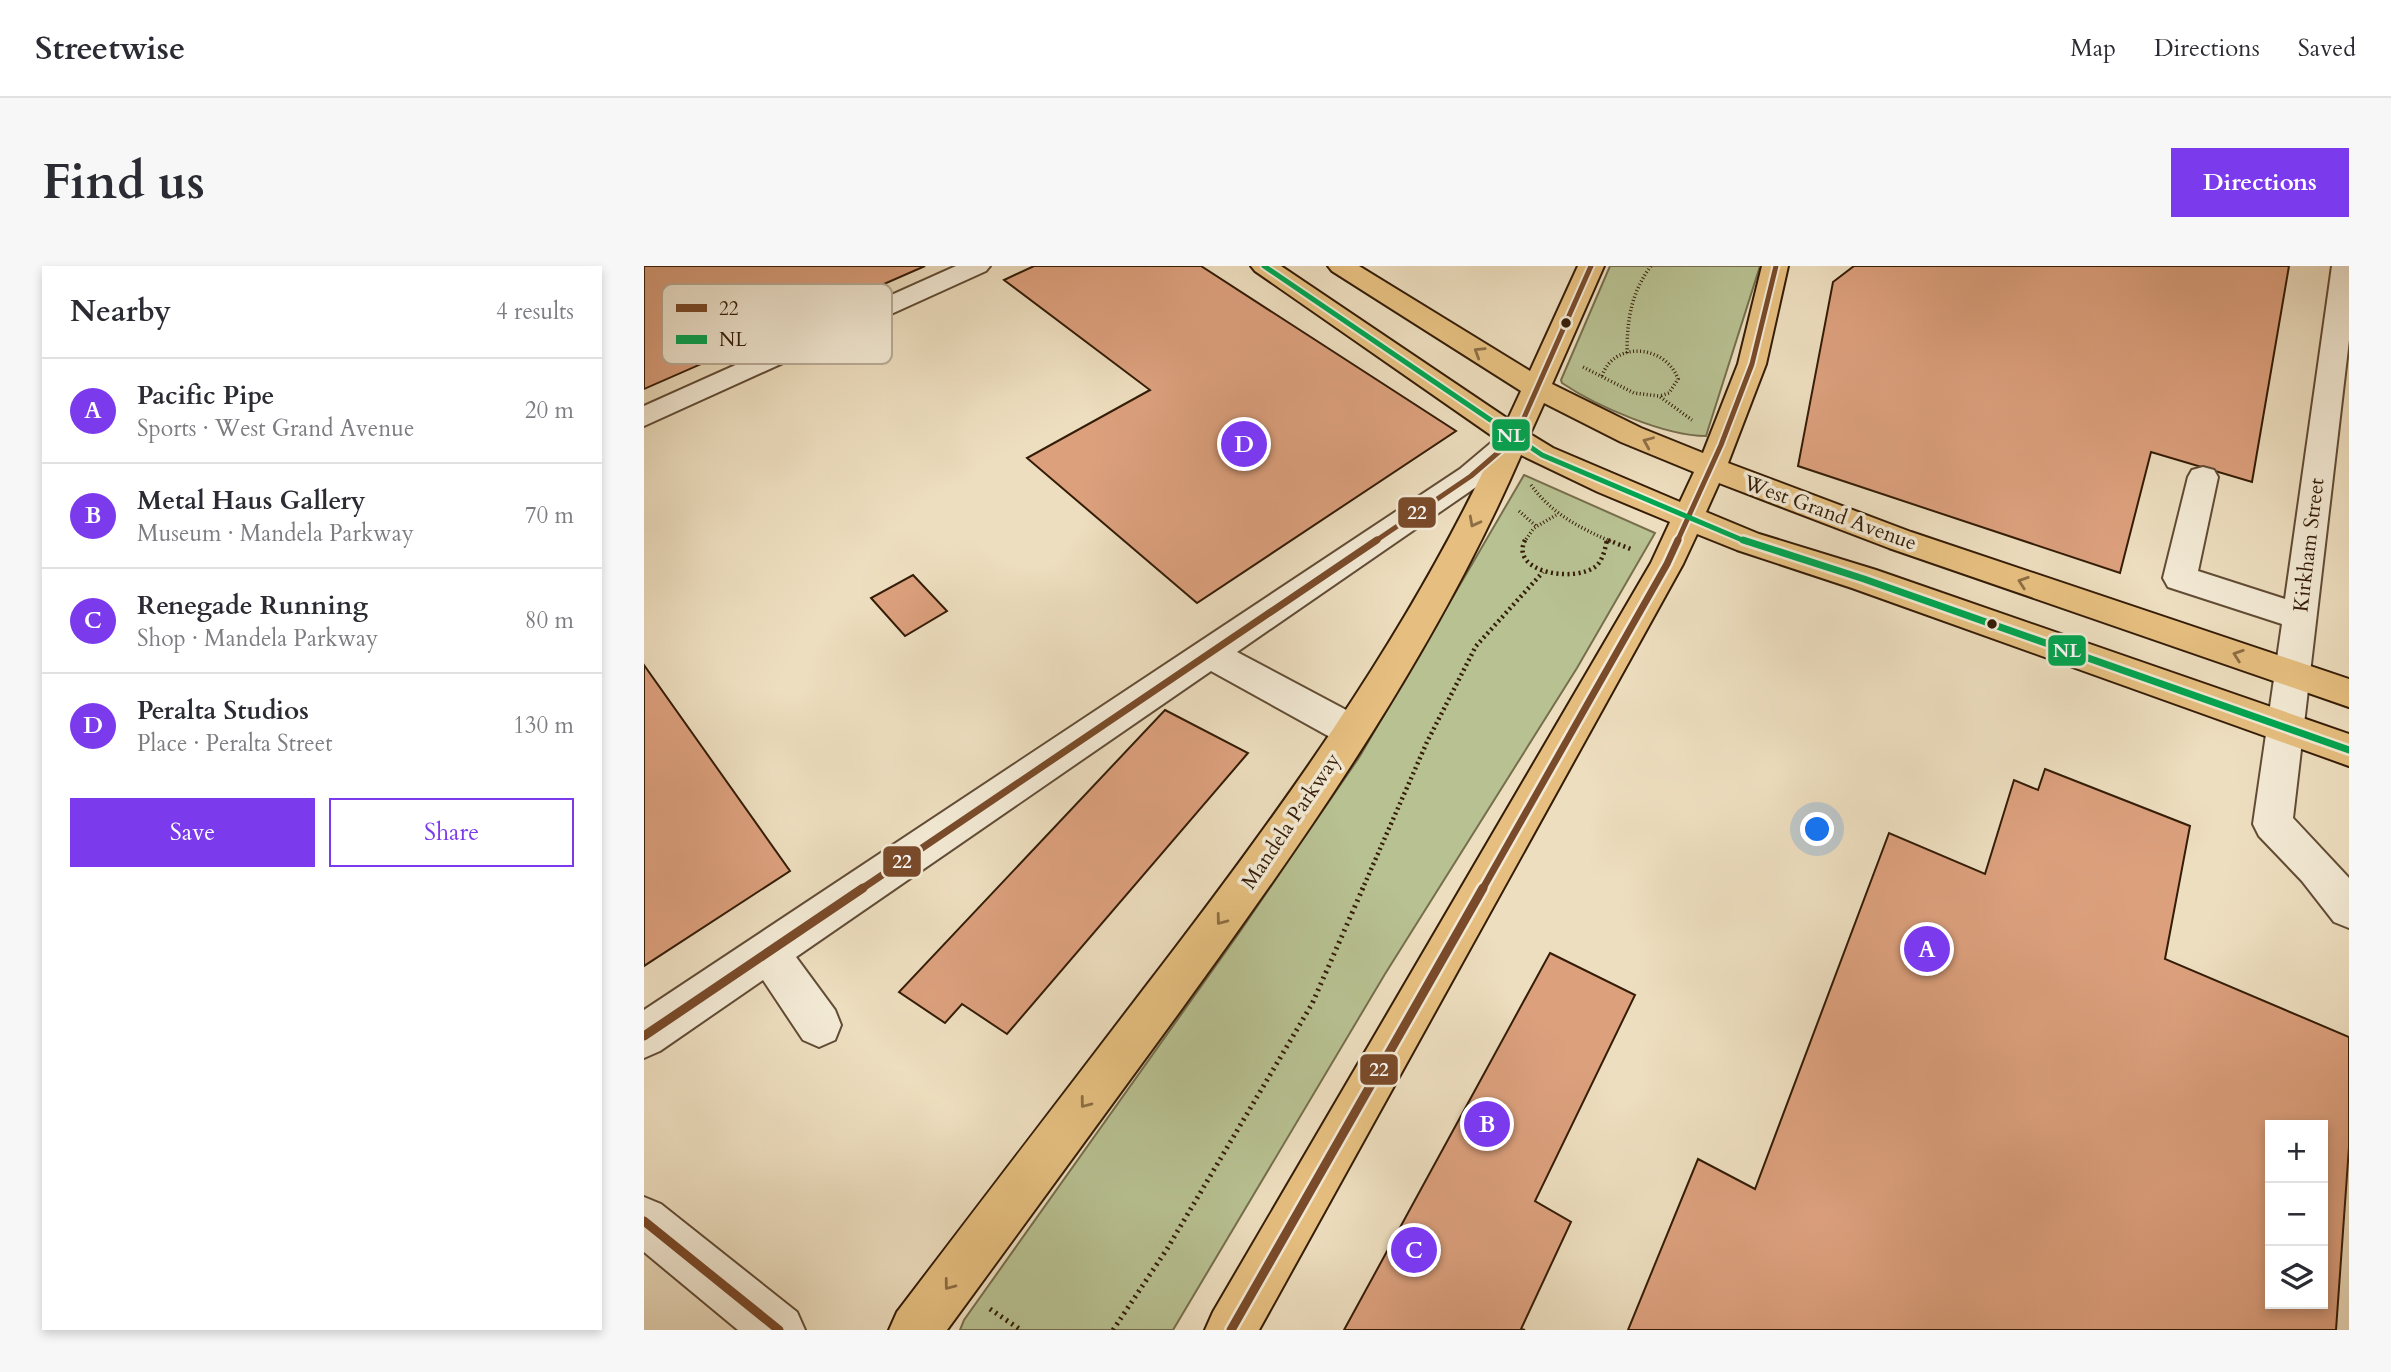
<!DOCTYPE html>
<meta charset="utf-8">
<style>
:root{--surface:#fff;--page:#f7f7f7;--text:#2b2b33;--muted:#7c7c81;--line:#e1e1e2;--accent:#7c3aed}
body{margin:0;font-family:Cardo,serif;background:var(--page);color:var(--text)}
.controls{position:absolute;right:21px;bottom:21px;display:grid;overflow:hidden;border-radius:0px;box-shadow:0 4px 10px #0003}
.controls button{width:63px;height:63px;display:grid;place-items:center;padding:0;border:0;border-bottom:2px solid var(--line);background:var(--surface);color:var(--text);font:35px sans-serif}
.you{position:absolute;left:1174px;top:564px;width:24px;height:24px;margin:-18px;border:5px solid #fff;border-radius:50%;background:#1a73e8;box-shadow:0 0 0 10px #1a73e833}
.badge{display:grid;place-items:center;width:46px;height:46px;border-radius:50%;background:var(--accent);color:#fff;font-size:23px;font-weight:700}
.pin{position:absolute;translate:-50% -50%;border:4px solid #fff;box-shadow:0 2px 7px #0006}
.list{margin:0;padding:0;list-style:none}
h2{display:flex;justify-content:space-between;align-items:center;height:91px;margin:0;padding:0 28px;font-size:30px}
h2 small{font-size:23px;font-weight:400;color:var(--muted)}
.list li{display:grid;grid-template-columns:46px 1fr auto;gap:21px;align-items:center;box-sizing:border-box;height:105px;padding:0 28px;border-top:2px solid var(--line)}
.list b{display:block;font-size:26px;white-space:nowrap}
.list p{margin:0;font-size:23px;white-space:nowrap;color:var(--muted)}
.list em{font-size:23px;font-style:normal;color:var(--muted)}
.actions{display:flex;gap:14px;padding:21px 28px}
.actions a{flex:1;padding:16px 0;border:2px solid var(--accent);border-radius:0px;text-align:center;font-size:24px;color:var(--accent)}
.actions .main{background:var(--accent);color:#fff}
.icon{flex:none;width:38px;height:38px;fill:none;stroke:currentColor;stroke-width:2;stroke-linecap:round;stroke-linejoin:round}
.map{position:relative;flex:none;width:1705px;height:1064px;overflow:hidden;border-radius:0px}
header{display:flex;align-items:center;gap:42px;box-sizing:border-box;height:98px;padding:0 35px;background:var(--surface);border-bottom:2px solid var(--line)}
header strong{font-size:33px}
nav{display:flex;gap:38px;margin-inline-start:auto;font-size:24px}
.intro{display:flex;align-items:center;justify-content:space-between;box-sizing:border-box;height:168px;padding:0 42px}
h1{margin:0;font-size:49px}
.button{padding:18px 32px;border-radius:0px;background:var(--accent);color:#fff;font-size:24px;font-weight:700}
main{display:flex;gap:42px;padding:0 42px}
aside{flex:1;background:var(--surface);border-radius:0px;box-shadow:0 4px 10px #0003}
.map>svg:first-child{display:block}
.green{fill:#b8c192;stroke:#766e4c;stroke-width:2}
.building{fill:#dca07d;stroke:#341c07;stroke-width:2;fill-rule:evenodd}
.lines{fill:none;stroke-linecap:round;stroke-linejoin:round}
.minor-casing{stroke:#624c35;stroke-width:4}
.major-casing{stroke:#341c07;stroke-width:4}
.path-far2{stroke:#341c07;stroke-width:3.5;stroke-dasharray:1 2.5;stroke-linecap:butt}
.path-far1{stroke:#341c07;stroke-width:4.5;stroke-dasharray:2 3.5;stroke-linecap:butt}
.path{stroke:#341c07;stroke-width:5;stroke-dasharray:2 4.5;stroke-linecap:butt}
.minor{fill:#f3ead5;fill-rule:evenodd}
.major{fill:#e6bf80;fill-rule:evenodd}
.bus-1-far2-casing{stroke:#f3ead5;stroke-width:9}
.bus-1-far1-casing{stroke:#f3ead5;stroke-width:12}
.bus-1-casing{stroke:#f3ead5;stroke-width:14}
.bus-2-far1-casing{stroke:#f3ead5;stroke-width:9}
.bus-2-casing{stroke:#f3ead5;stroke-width:12}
.bus-1-far2{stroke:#7a4b2a;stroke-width:5}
.bus-1-far1{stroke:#7a4b2a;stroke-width:7}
.bus-1{stroke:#7a4b2a;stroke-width:9}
.bus-2-far1{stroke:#00a651;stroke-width:5}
.bus-2{stroke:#00a651;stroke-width:7}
.oneway{stroke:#8d6e44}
.bus-dot{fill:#341c07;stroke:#f3ead5;stroke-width:2.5}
.labels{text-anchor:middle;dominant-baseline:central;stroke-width:7;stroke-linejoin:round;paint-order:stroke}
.street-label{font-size:21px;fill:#341c07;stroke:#f3ead5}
.key{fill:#f3ead5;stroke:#baac97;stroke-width:2}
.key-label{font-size:19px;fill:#341c07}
.line-badge{stroke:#f3ead5;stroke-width:2.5}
.badge-label{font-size:19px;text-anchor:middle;font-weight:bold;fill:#fff}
</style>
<header>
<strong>Streetwise</strong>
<nav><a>Map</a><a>Directions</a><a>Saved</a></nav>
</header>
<div class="intro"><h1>Find us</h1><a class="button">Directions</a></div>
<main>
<aside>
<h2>Nearby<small>4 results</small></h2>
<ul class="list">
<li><span class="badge">A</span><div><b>Pacific Pipe</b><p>Sports · West Grand Avenue</p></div><em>20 m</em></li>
<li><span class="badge">B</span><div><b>Metal Haus Gallery</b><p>Museum · Mandela Parkway</p></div><em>70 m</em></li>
<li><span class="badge">C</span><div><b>Renegade Running</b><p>Shop · Mandela Parkway</p></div><em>80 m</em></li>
<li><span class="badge">D</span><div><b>Peralta Studios</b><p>Place · Peralta Street</p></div><em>130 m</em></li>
</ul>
<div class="actions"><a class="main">Save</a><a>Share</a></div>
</aside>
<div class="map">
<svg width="1705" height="1064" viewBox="0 0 1705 1064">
<rect width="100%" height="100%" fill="#eddebf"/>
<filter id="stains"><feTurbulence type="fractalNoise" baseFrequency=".00286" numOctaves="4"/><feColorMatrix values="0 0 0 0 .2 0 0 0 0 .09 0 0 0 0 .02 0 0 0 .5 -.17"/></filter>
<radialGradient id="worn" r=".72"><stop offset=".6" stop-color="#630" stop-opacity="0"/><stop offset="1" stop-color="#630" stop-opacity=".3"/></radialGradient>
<path class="green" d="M966,0H1116L1062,170C1021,170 952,140 918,117L917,114Z
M880,209L1011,267L933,402L741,708L529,1064H316L320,1054L595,667L716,490Z"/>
<path class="building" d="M0,0H281L0,123Z
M390,0H557L812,165L553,337L383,192L506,124L360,14Z
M1210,0H1645L1608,216L1507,186L1476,307L1154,200L1189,16Z
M269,309L303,345L261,370L227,332Z
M0,399L146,605L0,700Z
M521,444L604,487L363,768L318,738L301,757L255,726Z
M1401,503L1546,560L1521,693L1705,771V881L1692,1064H984L1054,893L1111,923L1245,567L1341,608L1370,514L1394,524ZM1626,859H1679V1038H1626Z
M906,687L991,729L891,935L927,956L877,1063L881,1064H700Z"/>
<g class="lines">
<defs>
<path id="minor" d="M312,0H346L342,5L0,160V140Z
M1688,0H1705V74L1649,552L1705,612V662L1690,656L1658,615L1615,570L1609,558L1638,358L1524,321L1519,312L1544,211L1548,204L1559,201L1570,204L1574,211L1554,305L1641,333Z
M871,162L881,165L886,172L838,217L593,386L721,454L726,465L721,476L708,480L695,476L567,405L152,691L191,744L197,759L191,774L175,781L159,774L119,714L16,785L0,792V744L816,203L861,165Z
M0,931L17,938L153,1046L161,1064H94L0,986Z"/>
<path id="major" d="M607,0H637L864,153L877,125L688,5L684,0H715L886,105L934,0H960L908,118L997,162L1059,187L1094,98L1118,0H1144L1122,98L1084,197L1267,266L1705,413V441L1245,282L1075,217L1062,246L1115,268L1232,304L1705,468V500L1208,322L1093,284L1053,268L1039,298L615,1064H561L569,1046L1007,297L1026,256L954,226L877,189C790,390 662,572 534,748C457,853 380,959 303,1064H245L253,1046C335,938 417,831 499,724C632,551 762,374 854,174L611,5ZM900,137L977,176L1050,206L1036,236L909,182L886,168Z"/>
</defs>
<use href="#minor" class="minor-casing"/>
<use href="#major" class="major-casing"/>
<path class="path-far2" d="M983,87C983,54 987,27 1007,0
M939,101L990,127L1015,130L1048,154
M958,110C970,74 1022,79 1034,113L1025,127L1016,130
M887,219C908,248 936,262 968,276
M875,245L892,260
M880,276L890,262L912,249
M962,276L963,273"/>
<path class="path-far1" d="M881,274C865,307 932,317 952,300C959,294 961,283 963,274
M964,274L989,284
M718,624L783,476L832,380L899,306"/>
<path class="path" d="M346,1043L377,1064
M469,1064L523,983L668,738L719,622"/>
<use href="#minor" class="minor"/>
<use href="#major" class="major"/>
<defs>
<path id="bus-1-far2" d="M730,276L827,210L871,172L947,0
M1033,276L1077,179L1108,98L1132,0"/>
<path id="bus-1-far1" d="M216,624L733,274
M838,624L1023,298L1034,274"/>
<path id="bus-1" d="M0,770L219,622
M0,955L135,1064
M587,1064L839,622"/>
<path id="bus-2-far1" d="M620,0L898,189L1103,276"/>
<path id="bus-2" d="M1099,274L1220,313L1705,484"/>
</defs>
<use href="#bus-1-far2" class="bus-1-far2-casing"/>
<use href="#bus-1-far1" class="bus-1-far1-casing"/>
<use href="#bus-1" class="bus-1-casing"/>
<use href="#bus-2-far1" class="bus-2-far1-casing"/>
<use href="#bus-2" class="bus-2-casing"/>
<use href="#bus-1-far2" class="bus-1-far2"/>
<use href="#bus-1-far1" class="bus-1-far1"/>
<use href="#bus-1" class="bus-1"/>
<use href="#bus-2-far1" class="bus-2-far1"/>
<use href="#bus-2" class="bus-2"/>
</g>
<defs><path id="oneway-chevron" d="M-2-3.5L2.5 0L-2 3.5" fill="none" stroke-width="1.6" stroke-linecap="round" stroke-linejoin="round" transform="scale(1.75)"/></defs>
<g class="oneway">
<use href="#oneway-chevron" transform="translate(835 86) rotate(-148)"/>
<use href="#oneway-chevron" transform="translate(1004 176) rotate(-157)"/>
<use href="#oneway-chevron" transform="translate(830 256) rotate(118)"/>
<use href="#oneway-chevron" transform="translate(1379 316) rotate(-161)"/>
<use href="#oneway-chevron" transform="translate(1594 389) rotate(-161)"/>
<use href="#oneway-chevron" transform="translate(577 654) rotate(127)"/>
<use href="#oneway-chevron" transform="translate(441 837) rotate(127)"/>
<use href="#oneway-chevron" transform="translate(305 1019) rotate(127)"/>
</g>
<g class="bus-dot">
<circle cx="922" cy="57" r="6"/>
<circle cx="1348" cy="358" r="6"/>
</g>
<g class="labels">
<g class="street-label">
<text transform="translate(1186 247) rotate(20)">West Grand Avenue</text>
<text transform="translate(1665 279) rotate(-83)">Kirkham Street</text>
<text transform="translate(647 555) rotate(-56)">Mandela Parkway</text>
</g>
</g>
<rect x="18" y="18" width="230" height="80" rx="10" class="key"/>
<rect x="32" y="38" width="31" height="8" fill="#7a4b2a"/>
<rect x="32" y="69" width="31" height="9" fill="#00a651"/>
<g class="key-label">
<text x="75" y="49">22</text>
<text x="75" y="80">NL</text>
</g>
<g class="line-badge">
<rect x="847" y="152" width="40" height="34" rx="7" fill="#00a651"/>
<rect x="753" y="230" width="40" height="33" rx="7" fill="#7a4b2a"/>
<rect x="1403" y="368" width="40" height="33" rx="7" fill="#00a651"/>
<rect x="238" y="579" width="40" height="33" rx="7" fill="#7a4b2a"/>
<rect x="715" y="787" width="40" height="33" rx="7" fill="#7a4b2a"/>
</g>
<g class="badge-label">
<text x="867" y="176">NL</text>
<text x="773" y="253">22</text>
<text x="1423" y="391">NL</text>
<text x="258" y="602">22</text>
<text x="735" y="810">22</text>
</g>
<rect width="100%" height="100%" filter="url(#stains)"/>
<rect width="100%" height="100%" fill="url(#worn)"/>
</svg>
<div class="controls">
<button>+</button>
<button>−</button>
<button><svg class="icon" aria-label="layers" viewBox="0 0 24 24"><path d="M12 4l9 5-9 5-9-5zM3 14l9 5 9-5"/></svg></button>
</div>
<div class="you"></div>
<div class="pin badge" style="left:1283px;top:683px">A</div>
<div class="pin badge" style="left:843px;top:858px">B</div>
<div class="pin badge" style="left:770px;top:984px">C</div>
<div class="pin badge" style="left:600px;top:178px">D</div>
</div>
</main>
